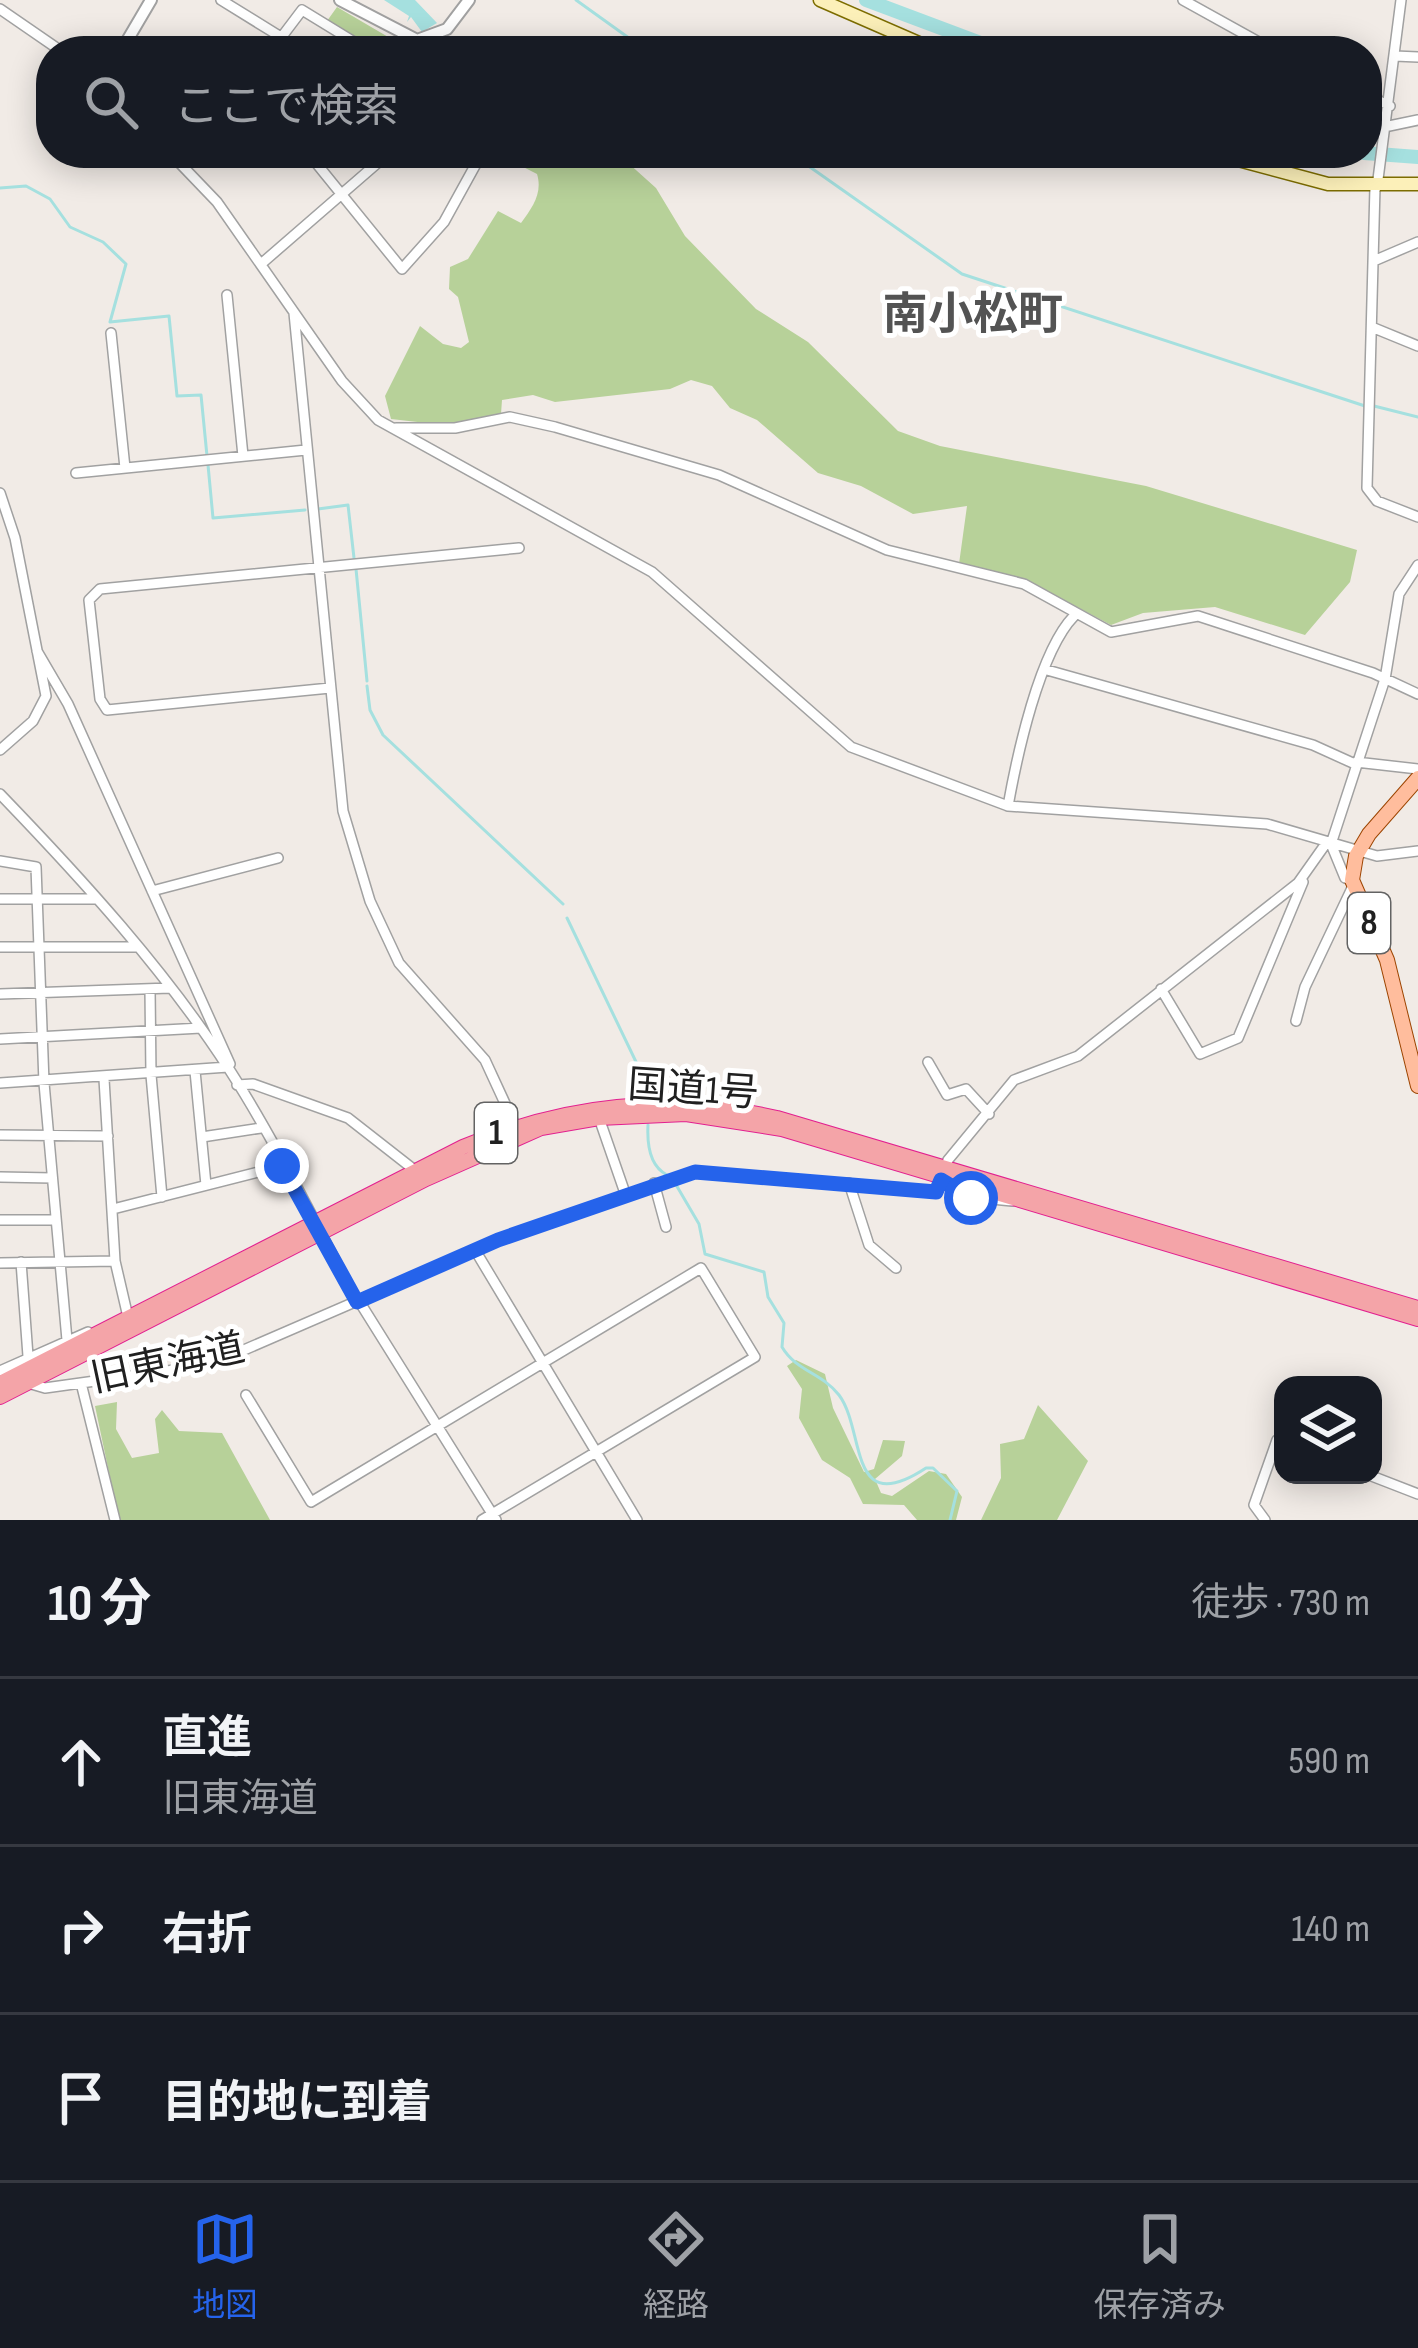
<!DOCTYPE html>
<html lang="ja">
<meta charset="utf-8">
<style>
:root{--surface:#171b24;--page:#20242c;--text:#f1f3f6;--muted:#9ea1a6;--line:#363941;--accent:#2563eb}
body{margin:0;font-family:"Sofia Sans Condensed","Noto Sans JP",sans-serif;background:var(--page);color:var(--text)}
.controls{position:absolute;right:36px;bottom:36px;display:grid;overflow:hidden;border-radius:24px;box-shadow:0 6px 30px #0003}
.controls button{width:108px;height:108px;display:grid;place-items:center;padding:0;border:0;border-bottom:3px solid var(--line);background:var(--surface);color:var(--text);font:60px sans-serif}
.stop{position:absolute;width:36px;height:36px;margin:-27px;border:9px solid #2563eb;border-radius:50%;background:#fff}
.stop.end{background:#2563eb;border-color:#fff;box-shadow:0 3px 12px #0008}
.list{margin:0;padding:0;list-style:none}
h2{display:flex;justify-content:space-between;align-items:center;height:156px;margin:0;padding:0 48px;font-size:51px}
h2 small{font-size:39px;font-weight:400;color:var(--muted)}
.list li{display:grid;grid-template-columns:78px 1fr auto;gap:36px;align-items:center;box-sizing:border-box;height:168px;padding:0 48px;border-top:3px solid var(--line)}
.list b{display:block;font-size:45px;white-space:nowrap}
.list p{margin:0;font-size:39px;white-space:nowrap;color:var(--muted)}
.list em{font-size:39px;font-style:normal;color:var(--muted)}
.icon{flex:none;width:66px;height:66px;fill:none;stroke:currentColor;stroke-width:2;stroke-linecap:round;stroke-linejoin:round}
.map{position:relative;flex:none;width:1418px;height:1520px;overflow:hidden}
.search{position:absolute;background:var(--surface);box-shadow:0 6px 30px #0003;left:36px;right:36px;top:36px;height:132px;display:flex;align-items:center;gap:30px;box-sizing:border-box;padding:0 42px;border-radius:48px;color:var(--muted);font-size:45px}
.sheet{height:660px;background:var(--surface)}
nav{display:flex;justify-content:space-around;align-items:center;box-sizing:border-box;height:168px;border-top:3px solid var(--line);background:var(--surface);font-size:33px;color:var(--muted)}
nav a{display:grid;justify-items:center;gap:6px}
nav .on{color:var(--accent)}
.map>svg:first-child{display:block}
.forest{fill:#b7d199}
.water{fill:#a5e0df}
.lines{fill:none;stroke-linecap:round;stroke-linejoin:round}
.stream{stroke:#a5e0df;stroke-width:3}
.river{stroke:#a5e0df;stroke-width:14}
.minor-casing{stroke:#a1a1a1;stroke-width:12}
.tertiary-casing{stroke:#a1a1a1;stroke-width:14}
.secondary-casing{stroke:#7d6d01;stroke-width:15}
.primary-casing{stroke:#9c4400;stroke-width:16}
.trunk-casing{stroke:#e22090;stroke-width:16}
.minor{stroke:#fff;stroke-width:9}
.tertiary{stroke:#fff;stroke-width:10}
.secondary{stroke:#fcf0b9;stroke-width:12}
.primary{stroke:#ffbd9d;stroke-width:14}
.trunk{stroke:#f4a4a8;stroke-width:14}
.route{stroke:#2563eb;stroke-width:15}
.labels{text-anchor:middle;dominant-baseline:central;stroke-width:10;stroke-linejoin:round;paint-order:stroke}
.shield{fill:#fff;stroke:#636363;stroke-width:3}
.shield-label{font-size:36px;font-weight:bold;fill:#202020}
.street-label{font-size:39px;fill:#202020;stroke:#fff}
.quarter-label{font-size:45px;font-weight:bold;fill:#535353;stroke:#fff}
</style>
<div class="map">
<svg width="1418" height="1520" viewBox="0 0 1418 1520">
<rect width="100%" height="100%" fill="#f1ebe6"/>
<path class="forest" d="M337,7L407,48L452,44L460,51H382L327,21Z
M496,153H617L656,188L685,236L756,309L808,342L898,431L940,446L1146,486L1357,550L1350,582L1305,635L1215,607L1143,613L1111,625L1024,579L959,564L967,506L913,514L861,486L818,473L757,420L730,408L712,386L691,380L670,389L555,402L533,395L502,400L501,414L444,425L391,419L385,396L420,326L443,344L461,348L469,342L458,297L449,289L450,267L468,259L498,211L521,223C532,208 543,193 537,174Z
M796,1360L825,1374L833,1408L864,1472L874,1469L883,1440L905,1441L902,1456L875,1479L881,1493L892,1496L929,1471L946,1474L962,1497L956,1520H917L904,1505L863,1504L850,1478L822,1460L799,1418L802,1389L787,1366Z
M117,1402L116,1429L132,1458L159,1453L155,1419L162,1410L179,1431L222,1433L270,1520H119L95,1406Z
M1038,1405L1088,1461L1057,1520H981L1001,1478L1000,1444L1024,1439Z"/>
<path class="water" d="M384,0H415L437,23L422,32L411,17L407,22L409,16Z"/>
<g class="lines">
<path class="stream" d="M576,0L647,51
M790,153L962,274L1365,406
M0,188L26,186L50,199L70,227L103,242L126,264L110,322L169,316L177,396L201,395L207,456
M1374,406L1418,417
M208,465L213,518L305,510
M318,509L348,505L354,558
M356,569L367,681
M367,686L370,710L383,735L563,904
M567,918L650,1091
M648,1125C647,1144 649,1166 667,1175
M675,1183L699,1224L705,1254L764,1272L768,1297L784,1323L782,1347C796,1371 822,1373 839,1395C866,1431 847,1520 926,1468H933L957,1491L950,1520"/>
<path class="river" d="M866,0L1002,51
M1364,153L1418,157"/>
<defs>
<path id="minor" d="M221,0L281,37
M1183,0L1275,51
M0,9L61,51
M271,51L302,10L369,51
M1395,56L1418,57
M1367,95L1390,106
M1389,126L1418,120
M170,153L217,202L342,381L378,420L652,572L851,747L1008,806L1267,824L1377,856L1418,851
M308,153L402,269L444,222L482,153
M1375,187L1367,488L1377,501L1418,517
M1377,187L1401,0
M1376,260L1418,242
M261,264L389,153
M227,295L243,456
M294,313L343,811L370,901L399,963L485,1060L515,1125
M1374,328L1418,346
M111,333L125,468
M396,428H455L510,417L555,427L719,475L887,550L1024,584L1111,632L1198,616L1373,673L1418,694
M76,473L306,450
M0,493L15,538L46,696L33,721L0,750
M37,651L68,704L230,1064
M1047,670L1313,745L1355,764
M330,688L107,710L100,699L89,600L100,589L519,548
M1356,762L1418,769
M0,794C82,879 165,970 229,1069C276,1142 316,1225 357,1302
M1008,806C1017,756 1039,652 1074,616
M0,861L36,867L44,1083L67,1340
M1352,880L1345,878L1331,844L1385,679L1399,594L1418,565
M152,891L278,858
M0,899H96
M0,947H136
M150,989L151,1075L162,1197
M1161,989L1200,1054L1238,1038L1303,882
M0,994L170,988
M1296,1021L1305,987L1353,886
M0,1039L201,1028
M928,1062L947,1095L966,1089L989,1114
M195,1071L206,1185
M104,1079L115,1261L128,1317
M0,1083L228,1067
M237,1085L253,1084L348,1118L417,1172
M599,1118L625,1193
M0,1135L108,1136
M202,1137L261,1128
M0,1177L52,1178
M944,1182L962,1196L1012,1201
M654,1183L666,1227
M849,1183L869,1245L896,1268
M113,1209L282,1166
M0,1220H56
M475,1250L637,1520
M21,1262L28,1356
M0,1263L115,1261
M359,1301L496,1520
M0,1371L88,1332
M28,1383L45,1388L174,1370L237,1353L498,1240L695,1172L936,1192L948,1160L1014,1080L1078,1056L1298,883L1327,842
M81,1383L115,1520
M246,1395L311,1502L701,1268L755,1357L482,1520
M1369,1475L1418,1494
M1265,1520L1254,1505L1277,1440L1283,1442"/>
<path id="tertiary" d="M340,0L417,40L447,29L469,0
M121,51L151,0"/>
<path id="secondary" d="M820,0L937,51
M1212,153L1328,184H1418"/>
<path id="primary" d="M1418,778L1369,834L1356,856L1352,880L1387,960L1418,1086"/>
<path id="trunk" d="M0,1383L463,1147C567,1104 666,1093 777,1118L1418,1308
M0,1397L426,1179L541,1128L599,1118L686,1114L782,1129L1418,1319"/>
</defs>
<use href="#minor" class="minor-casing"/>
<use href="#tertiary" class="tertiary-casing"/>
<use href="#secondary" class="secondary-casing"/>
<use href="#primary" class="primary-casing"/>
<use href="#trunk" class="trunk-casing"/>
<use href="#minor" class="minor"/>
<use href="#tertiary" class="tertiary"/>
<use href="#secondary" class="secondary"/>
<use href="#primary" class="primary"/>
<use href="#trunk" class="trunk"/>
</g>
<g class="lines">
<path class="route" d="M282,1166L357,1302L498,1240L695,1172L936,1192L941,1180L971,1198"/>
</g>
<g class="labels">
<g class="shield">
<rect x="1348" y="893" width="42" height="60" rx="9"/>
<rect x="475" y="1103" width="42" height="60" rx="9"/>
</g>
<g class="shield-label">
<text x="1369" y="923">8</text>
<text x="496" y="1133">1</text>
</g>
<g class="street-label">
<text transform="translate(693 1090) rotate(4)">国道1号</text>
<text transform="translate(168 1364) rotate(-12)">旧東海道</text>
</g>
<g class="quarter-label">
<text x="973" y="315">南小松町</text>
</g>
</g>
</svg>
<div class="controls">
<button><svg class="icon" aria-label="layers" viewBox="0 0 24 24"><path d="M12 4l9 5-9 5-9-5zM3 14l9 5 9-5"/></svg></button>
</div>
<div class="stop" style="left:971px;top:1198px"></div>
<div class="stop end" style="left:282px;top:1166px"></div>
<div class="search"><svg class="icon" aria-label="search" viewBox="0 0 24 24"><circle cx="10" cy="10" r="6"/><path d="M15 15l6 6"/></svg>ここで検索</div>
</div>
<section class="sheet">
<h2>10 分<small>徒歩 · 730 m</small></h2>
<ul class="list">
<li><svg class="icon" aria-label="ahead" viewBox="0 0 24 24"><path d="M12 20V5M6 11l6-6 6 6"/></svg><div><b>直進</b><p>旧東海道</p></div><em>590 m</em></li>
<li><svg class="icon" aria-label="right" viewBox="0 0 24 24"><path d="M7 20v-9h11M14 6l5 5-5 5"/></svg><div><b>右折</b></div><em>140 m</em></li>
<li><svg class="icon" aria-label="arrive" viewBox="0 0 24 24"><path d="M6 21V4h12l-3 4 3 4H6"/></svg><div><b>目的地に到着</b></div></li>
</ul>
</section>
<nav>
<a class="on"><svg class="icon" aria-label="map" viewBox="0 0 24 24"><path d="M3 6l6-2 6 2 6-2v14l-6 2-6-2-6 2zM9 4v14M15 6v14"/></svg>地図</a>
<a><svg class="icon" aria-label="directions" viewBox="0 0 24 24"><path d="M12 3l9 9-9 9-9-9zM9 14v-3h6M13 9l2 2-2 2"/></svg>経路</a>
<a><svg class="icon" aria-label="saved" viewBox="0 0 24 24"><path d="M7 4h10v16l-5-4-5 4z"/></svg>保存済み</a>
</nav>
